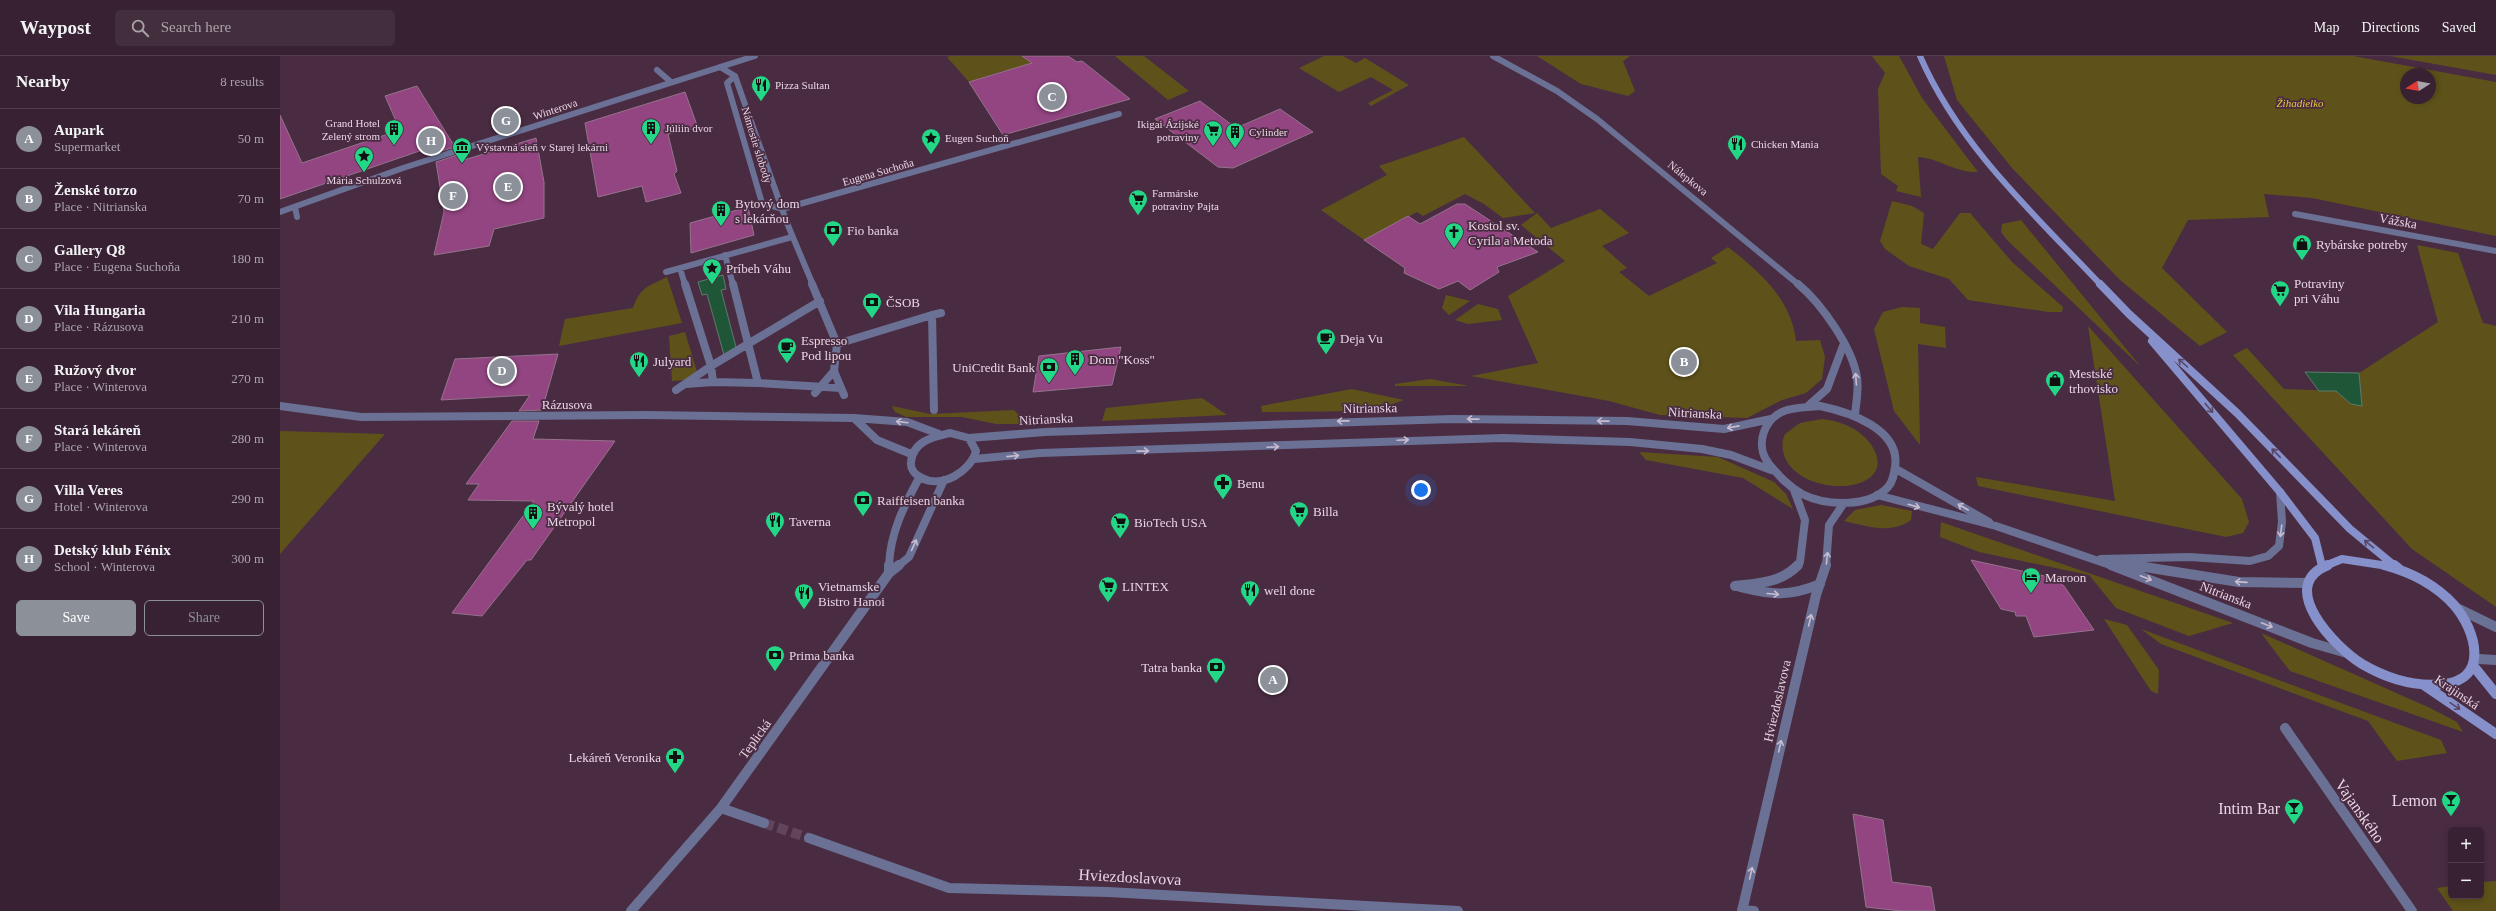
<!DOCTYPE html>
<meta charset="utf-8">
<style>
:root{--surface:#382132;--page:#432e3e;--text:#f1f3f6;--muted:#aba3ac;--line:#523e4d;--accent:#8c9099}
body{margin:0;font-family:"Times New Roman",serif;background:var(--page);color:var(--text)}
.controls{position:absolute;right:12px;bottom:12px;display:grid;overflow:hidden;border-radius:6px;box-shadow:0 2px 6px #0003}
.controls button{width:36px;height:36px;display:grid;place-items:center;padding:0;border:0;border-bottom:1px solid var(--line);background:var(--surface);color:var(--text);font:20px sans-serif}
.compass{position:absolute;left:2120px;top:12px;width:36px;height:36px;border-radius:50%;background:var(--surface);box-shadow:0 2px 6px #0003;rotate:259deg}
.you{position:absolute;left:1141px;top:434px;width:14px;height:14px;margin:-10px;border:3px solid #fff;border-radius:50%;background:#1a73e8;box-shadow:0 0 0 6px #1a73e833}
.badge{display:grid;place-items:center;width:26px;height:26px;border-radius:50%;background:var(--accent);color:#fff;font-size:13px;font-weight:700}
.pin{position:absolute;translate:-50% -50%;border:2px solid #fff;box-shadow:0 1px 4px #0006}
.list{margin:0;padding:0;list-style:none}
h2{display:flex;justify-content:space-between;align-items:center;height:52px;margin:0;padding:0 16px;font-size:17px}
h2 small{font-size:13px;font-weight:400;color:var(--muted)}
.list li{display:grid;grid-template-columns:26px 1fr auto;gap:12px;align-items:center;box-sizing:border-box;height:60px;padding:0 16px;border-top:1px solid var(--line)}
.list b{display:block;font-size:15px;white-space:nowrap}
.list p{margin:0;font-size:13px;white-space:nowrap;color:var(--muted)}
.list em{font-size:13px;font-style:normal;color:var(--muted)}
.actions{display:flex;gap:8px;padding:12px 16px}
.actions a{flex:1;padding:9px 0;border:1px solid var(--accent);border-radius:6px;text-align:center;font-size:14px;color:var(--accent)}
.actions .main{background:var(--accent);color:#fff}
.icon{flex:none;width:22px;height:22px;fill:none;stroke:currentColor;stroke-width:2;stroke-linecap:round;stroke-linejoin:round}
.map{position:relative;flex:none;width:2216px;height:855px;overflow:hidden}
header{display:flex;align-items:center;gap:24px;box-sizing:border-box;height:56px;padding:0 20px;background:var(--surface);border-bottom:1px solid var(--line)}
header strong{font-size:19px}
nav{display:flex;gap:22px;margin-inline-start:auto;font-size:14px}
.search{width:280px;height:36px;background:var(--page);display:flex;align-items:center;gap:10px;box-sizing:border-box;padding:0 14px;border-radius:6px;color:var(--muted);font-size:15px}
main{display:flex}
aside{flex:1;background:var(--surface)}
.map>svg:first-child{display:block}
.green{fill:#5e521a;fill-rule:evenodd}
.water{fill:#1f5638;stroke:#5c7c6b}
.building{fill:#924581;stroke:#95738c}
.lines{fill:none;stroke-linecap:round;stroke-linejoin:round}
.street-tunnel{stroke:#62455a;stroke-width:10;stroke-dasharray:10 4.5;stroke-linecap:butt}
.street-far2{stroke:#6a7195;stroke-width:6}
.street-far1{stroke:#6a7195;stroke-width:8}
.street{stroke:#6a7195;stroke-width:10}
.secondary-far2{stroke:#8690ca;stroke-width:6}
.secondary-far1{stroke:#8690ca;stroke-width:8}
.secondary{stroke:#8690ca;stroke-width:10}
.oneway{stroke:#594564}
.oneway2{stroke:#c9bcd0}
.labels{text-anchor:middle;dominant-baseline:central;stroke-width:3.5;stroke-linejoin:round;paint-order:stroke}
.far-poi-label{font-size:11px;fill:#e9d5e3;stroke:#4a2c42;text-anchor:start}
.far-park-label{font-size:11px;font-style:italic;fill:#e8ca36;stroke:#4a2c42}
.far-street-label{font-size:11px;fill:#e9d5e3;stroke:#4a2c42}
.poi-label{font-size:13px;fill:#e9d5e3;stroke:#4a2c42;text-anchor:start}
.street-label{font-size:13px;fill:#e9d5e3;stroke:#4a2c42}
.near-poi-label{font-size:16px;fill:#e9d5e3;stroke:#4a2c42;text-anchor:end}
.near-street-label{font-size:16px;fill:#e9d5e3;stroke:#4a2c42}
</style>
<header>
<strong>Waypost</strong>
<div class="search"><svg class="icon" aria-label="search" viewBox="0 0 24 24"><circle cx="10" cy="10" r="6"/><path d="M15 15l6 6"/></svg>Search here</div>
<nav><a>Map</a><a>Directions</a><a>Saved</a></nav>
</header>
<main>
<aside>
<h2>Nearby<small>8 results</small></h2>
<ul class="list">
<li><span class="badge">A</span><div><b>Aupark</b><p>Supermarket</p></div><em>50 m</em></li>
<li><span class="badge">B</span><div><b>Ženské torzo</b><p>Place · Nitrianska</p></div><em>70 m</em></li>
<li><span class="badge">C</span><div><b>Gallery Q8</b><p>Place · Eugena Suchoňa</p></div><em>180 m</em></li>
<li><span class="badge">D</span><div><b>Vila Hungaria</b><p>Place · Rázusova</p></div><em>210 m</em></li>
<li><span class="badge">E</span><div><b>Ružový dvor</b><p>Place · Winterova</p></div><em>270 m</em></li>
<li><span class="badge">F</span><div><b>Stará lekáreň</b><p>Place · Winterova</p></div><em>280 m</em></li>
<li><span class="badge">G</span><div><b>Villa Veres</b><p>Hotel · Winterova</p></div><em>290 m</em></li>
<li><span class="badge">H</span><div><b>Detský klub Fénix</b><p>School · Winterova</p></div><em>300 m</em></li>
</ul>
<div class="actions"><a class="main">Save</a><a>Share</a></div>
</aside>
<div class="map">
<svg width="2216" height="855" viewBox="0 0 2216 855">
<rect width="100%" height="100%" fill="#4a2c42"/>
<path class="green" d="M670,0H742L751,7L752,11L726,19L723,15L689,26L667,1Z
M835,0H864L909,35L888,44Z
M1044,0H1063L1076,7L1085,2L1129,29L1091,50L1088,47L1113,34L1091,21L1059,36L1019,12Z
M1257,0H1350L1343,5L1355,35L1348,40L1301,28Z
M1592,0H1619L1642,42L1698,116C1675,117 1659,102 1638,101L1641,141L1616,135L1618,130L1601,118L1598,33L1605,17Z
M1664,0H2073L2216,26V180L2032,142L1984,138L1989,161L1908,164L1882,212L1947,276L1920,290L1840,224L1732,112L1677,44ZM2126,18H2150V42H2126Z
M2110,0H2216V19Z
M1184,81L1255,157L1223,162L1204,148L1185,138L1143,160L1137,156L1084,184L1041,154L1107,119L1099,110Z
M1612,145L1632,150L1644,157L1641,188L1653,193L1680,157H1690L1732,206L1783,251L1782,256H1768L1688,244L1669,223L1629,210L1605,193L1600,185Z
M1320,153L1349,177L1322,190L1347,212L1339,216L1369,240L1437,207L1431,202L1448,191C1480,216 1511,243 1516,285L1540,284L1545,301L1542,323L1526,337L1502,344L1467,362L1380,359L1329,345L1191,320L1258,307L1228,240L1285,205L1241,169L1257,157L1271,172Z
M1741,164L1861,311L1728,185L1721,176L1722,168Z
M2137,189L2178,197L2203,267L2216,270V551L2132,493L1953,299L1967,292L2004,333L2056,335L2071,348L2082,350L2079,317L2158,266Z
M387,221L402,267L279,290L285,263L353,252C360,231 369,230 387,221Z
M1166,239L1190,245L1169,259L1162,252Z
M1198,248L1218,253L1222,264L1188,268L1175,264Z
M1622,251L1640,252V267L1665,271L1666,292L1638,288L1640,389L1614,355L1594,273L1603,256Z
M1808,270L1962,443L1969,466L1963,477L1946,481L1698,430L1696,421L1835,445Z
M405,276L417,316L405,324L392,325L389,280Z
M1150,323L1184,329L1188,330H1115V328Z
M1072,333L1124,344L1092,355L982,356L981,350Z
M922,342L947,359L822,365L826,352Z
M612,350L650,358L734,354L748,368H716L682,361H626L615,356Z
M1542,363C1561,365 1581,373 1592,390C1621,437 1528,444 1506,404C1502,396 1501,386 1505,378L1520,367Z
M0,375L105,378L0,498Z
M1359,396L1438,401L1494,426L1506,438L1513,453L1463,422L1366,404Z
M1601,449L1632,455L1631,464C1609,479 1588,470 1564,465L1575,454Z
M1661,466L1953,567L1909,580L1836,552L1809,519L1699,496L1660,481Z
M1824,563L1847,569L1879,614L1878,638L1871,635Z
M1861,573L2161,684L2167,697L2117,705L2088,665L1881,588Z
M1981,577L2150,652L2177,666L2183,676L2010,615Z
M2216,825V855H2173L2157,832L2171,830V840H2201V826Z"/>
<path class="water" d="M443,219L446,233L441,234L456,291L444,299L427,238L422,239L418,226Z
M2025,316L2079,317L2082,350L2071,348L2056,335H2039Z"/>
<path class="building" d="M742,0H788L797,6L802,5L850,43L723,79L689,26L752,7Z
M137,30L175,91L155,97L154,90L0,143V59L22,107L120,74L105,40Z
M405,36L418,72L388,78L397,115L394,118L401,137L366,146L362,130L318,141L305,67Z
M920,45L956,72L1000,53L1033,76L953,112L938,111L875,63Z
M256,82L264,126V162L214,173L209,190L154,199L164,156L156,106L180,98L184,104Z
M1177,148H1185L1258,196L1217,211L1219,216L1190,234L1178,225L1159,233L1124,217L1125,212L1084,184L1128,160L1140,168Z
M468,151L474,179L411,197L410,167Z
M841,291L832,329L753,336L759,300Z
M278,298L262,354L239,355L250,339L161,344L175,303Z
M232,365H259L253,383L335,385L251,504H247L202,560L172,557L254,445L188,444L199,428H186Z
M1691,504L1774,522L1784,530L1814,574L1754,581L1746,560H1736L1735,556L1721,553Z
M1573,758L1603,764L1612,826L1651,831L1655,855H1621L1586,851Z"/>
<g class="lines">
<path class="street-tunnel" d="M484,767L529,782"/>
<path class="street-far2" d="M1213,0L1277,35L1317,63L1519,229
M440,11L455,20L507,167L533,229
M377,14L391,26
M455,20L447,27L482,147L502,153L839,58
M15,151L17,161
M0,156L123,112L475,0
M2015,158L2216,195
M445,199L453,229
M400,212L405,229
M386,216L512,181"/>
<path class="street-far1" d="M453,228L478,327L561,332
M532,228L557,288L554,315L564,339
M1518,228C1541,247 1573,292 1577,322C1579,334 1576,347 1575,359
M652,259L661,257
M557,288L652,259L654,354
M478,327L433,326L431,310L540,245
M406,328L433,326
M396,334L431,310L405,228
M535,337L554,315
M0,350L81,361L367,359L574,362L627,366L659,378
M1528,350L1547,333L1563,290
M1540,350C1569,356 1621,373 1615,411C1614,419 1613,425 1608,431C1589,452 1546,450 1522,438C1508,430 1499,420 1489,408C1474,389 1484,361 1507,354C1517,351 1529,351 1540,350Z
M574,362L597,384L631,398
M670,377L689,382L696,395C691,415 662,433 642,422C635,419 630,413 631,406C633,385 653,381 670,377Z
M689,382L765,376L1172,363L1347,365L1444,373L1491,363
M694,403L760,397L1223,382L1350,386L1422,393L1451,399L1491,414
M1616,413L1709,466
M1514,434L1525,464L1520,506L1517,510
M1597,439L1716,470L1833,510
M1821,503L1909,501L1970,505L1988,500L1999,490L2002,466L2000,436
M1835,506L1858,510
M609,510C610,477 624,450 639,422
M618,510L629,501L664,424
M1546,510L1549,469L1564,447"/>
<path class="street" d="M1831,509L2032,587L2067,597
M1852,509L1959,526L2028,527
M609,517V509
M1455,530C1479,527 1501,527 1518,509
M1460,531C1492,539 1509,541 1540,528
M2179,553L2216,571
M2198,603L2216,604
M2005,672L2132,855
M441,752L484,767
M529,782L669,832L828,836L1178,855
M1462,854L1474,855
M351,855L441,752L609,517L619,509
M1462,855L1536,539L1546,509"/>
<path class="secondary-far2" d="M1640,0C1679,90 1755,159 1821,229"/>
<path class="secondary-far1" d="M1820,228L1849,258L1957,357L2070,473L2115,510
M1872,285L2000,436L2035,482L2042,510
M2045,510L2062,503L2108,510"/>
<path class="secondary" d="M2048,509C1995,530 2056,592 2082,608C2106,622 2135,631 2163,628C2210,624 2196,574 2174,549C2156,529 2130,516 2104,509
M2114,509L2119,513
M2195,612L2216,638
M2144,629L2216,678"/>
</g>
<defs><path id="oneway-shaft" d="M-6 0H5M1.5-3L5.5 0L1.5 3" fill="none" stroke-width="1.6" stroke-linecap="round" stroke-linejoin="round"/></defs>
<g class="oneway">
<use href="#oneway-shaft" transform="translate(1903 307) rotate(-138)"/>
<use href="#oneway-shaft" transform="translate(1929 352) rotate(50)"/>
<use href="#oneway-shaft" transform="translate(1996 397) rotate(-134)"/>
<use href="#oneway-shaft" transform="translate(2089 488) rotate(-141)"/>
<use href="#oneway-shaft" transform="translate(2175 650) rotate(34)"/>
</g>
<g class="oneway2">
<use href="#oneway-shaft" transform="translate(1576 323) rotate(-94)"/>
<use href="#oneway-shaft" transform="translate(1193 363) rotate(-179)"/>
<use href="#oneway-shaft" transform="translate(1063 365) rotate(179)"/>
<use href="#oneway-shaft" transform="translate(1323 365) rotate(-179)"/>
<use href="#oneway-shaft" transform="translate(622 366) rotate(-173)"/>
<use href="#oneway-shaft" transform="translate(1453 371) rotate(169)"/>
<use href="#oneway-shaft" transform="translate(1123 384) rotate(-3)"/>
<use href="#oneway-shaft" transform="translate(993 391) rotate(-3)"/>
<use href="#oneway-shaft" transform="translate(863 395) rotate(-1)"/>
<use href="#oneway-shaft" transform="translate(733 400) rotate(-6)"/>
<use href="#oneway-shaft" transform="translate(1634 450) rotate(16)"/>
<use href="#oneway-shaft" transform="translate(1683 451) rotate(-150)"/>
<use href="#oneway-shaft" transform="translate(2001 475) rotate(97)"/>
<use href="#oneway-shaft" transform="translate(634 489) rotate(-66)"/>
<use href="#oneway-shaft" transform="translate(1547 502) rotate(-84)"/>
<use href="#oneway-shaft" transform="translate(1866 522) rotate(21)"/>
<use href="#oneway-shaft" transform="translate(1961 526) rotate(-176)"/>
<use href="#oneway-shaft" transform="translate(1493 538) rotate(5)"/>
<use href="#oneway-shaft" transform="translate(1530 564) rotate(-77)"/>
<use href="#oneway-shaft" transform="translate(1987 569) rotate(22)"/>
<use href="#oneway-shaft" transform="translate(1500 690) rotate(-77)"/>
<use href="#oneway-shaft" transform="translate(1471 817) rotate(-77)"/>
</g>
<defs>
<symbol id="restaurant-pin" viewBox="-11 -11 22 30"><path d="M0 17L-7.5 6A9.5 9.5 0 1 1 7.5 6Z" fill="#22d887" stroke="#4a2c42"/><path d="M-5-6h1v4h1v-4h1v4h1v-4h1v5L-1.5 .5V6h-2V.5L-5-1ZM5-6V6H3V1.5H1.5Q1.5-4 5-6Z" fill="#111"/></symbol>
<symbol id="building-pin" viewBox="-11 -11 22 30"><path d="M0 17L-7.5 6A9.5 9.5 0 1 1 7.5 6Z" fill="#22d887" stroke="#4a2c42"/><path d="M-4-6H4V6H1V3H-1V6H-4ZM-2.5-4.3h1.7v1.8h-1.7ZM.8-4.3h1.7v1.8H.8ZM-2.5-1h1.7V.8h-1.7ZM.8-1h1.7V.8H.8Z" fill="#111"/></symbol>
<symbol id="supermarket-pin" viewBox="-11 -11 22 30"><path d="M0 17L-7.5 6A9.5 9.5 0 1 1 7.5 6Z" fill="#22d887" stroke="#4a2c42"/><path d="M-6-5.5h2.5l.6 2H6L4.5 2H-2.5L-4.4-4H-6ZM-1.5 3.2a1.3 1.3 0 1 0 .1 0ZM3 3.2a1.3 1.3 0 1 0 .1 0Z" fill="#111"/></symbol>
<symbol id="sight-pin" viewBox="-11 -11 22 30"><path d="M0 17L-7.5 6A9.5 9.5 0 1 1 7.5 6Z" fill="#22d887" stroke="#4a2c42"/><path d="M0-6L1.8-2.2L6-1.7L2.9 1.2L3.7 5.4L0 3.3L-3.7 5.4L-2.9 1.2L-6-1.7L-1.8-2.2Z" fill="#111"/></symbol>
<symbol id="museum-pin" viewBox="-11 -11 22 30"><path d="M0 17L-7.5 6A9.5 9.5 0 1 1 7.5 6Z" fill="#22d887" stroke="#4a2c42"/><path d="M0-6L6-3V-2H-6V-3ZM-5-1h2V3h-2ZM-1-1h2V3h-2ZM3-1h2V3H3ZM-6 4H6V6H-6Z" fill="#111"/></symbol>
<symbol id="bank-pin" viewBox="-11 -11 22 30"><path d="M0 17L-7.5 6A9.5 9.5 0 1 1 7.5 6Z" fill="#22d887" stroke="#4a2c42"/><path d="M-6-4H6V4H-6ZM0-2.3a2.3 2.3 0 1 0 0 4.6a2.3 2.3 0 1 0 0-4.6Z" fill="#111"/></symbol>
<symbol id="church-pin" viewBox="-11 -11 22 30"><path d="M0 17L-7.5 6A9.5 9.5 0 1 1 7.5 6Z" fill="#22d887" stroke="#4a2c42"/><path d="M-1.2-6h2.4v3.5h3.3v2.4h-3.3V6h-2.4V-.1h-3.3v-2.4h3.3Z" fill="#111"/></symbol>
<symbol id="shop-pin" viewBox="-11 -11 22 30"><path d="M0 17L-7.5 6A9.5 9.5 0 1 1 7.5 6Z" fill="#22d887" stroke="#4a2c42"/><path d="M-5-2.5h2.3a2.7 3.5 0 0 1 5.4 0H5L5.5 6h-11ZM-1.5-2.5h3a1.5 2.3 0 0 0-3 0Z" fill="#111"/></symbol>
<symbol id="cafe-pin" viewBox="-11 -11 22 30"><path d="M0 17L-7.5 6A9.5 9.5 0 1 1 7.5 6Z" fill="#22d887" stroke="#4a2c42"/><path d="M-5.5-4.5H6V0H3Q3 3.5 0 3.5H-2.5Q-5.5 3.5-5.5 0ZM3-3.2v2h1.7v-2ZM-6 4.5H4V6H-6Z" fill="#111"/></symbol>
<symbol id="pharmacy-pin" viewBox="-11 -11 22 30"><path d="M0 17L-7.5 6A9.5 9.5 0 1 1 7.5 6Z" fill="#22d887" stroke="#4a2c42"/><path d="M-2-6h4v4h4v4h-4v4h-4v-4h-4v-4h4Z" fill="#111"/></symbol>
<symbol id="hotel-pin" viewBox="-11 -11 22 30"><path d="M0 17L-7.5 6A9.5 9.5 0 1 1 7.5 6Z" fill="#22d887" stroke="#4a2c42"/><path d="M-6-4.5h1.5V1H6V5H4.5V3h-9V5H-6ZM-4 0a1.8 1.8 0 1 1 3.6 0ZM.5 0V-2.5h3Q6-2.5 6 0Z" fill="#111"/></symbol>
<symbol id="bar-pin" viewBox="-11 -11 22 30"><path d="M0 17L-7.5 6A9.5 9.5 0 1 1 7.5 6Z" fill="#22d887" stroke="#4a2c42"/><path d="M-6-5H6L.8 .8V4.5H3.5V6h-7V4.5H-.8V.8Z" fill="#111"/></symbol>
</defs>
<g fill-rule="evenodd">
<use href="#restaurant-pin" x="470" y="18" width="22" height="30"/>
<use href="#building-pin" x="360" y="61" width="22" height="30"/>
<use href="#building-pin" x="103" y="62" width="22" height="30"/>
<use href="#supermarket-pin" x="922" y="63" width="22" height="30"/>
<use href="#building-pin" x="944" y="65" width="22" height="30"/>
<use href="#sight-pin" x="640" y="71" width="22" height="30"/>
<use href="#restaurant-pin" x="1446" y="77" width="22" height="30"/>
<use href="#museum-pin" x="171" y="80" width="22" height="30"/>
<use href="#sight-pin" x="73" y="89" width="22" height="30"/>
<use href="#supermarket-pin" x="847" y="132" width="22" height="30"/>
<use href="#building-pin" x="430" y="143" width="22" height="30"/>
<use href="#bank-pin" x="542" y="163" width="22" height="30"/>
<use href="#church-pin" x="1163" y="165" width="22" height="30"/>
<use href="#shop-pin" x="2011" y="177" width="22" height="30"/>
<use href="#sight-pin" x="421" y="201" width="22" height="30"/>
<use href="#supermarket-pin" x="1989" y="223" width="22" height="30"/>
<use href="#bank-pin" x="581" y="235" width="22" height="30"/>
<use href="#cafe-pin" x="1035" y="271" width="22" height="30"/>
<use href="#cafe-pin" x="496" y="280" width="22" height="30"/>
<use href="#building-pin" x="784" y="292" width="22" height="30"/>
<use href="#restaurant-pin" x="348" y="294" width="22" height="30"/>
<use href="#bank-pin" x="758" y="300" width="22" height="30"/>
<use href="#shop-pin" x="1764" y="313" width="22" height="30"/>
<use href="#pharmacy-pin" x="932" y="416" width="22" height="30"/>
<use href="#bank-pin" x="572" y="433" width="22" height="30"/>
<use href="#supermarket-pin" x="1008" y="444" width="22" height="30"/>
<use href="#building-pin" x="242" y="446" width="22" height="30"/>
<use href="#restaurant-pin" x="484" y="454" width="22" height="30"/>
<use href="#supermarket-pin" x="829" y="455" width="22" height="30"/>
<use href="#hotel-pin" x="1740" y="510" width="22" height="30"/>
<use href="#supermarket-pin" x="817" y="519" width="22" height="30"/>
<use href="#restaurant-pin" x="959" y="523" width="22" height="30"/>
<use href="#restaurant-pin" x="513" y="526" width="22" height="30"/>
<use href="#bank-pin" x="484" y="588" width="22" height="30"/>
<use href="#bank-pin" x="925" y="600" width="22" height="30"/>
<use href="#pharmacy-pin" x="384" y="690" width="22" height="30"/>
<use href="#bar-pin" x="2160" y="733" width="22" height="30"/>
<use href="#bar-pin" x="2003" y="741" width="22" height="30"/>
</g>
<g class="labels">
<g class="far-poi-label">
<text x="495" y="29">Pizza Sultan</text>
<text x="100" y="67" text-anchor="end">Grand Hotel<tspan x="100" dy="13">Zelený strom</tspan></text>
<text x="919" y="68" text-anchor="end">Ikigai Ázijské<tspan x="919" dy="13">potraviny</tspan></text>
<text x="385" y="72">Júliin dvor</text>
<text x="969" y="76">Cylinder</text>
<text x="665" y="82">Eugen Suchoň</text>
<text x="1471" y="88">Chicken Mania</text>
<text x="196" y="91">Výstavná sieň v Starej lekárni</text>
<text x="84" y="124" text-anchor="middle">Mária Schulzová</text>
<text x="872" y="137">Farmárske<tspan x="872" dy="13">potraviny Pajta</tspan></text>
</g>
<g class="far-park-label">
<text x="2020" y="47">Žihadielko</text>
</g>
<g class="far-street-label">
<text transform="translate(275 53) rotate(-18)">Winterova</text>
<text transform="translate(477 89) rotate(73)">Námestie slobody</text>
<text transform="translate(598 116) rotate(-16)">Eugena Suchoňa</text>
<text transform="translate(1408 122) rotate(39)">Nálepkova</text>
</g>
<g class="poi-label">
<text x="455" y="147">Bytový dom<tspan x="455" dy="15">s lekárňou</tspan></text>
<text x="1188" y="169">Kostol sv.<tspan x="1188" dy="15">Cyrila a Metoda</tspan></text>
<text x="567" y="174">Fio banka</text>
<text x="2036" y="188">Rybárske potreby</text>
<text x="446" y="212">Príbeh Váhu</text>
<text x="2014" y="227">Potraviny<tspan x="2014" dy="15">pri Váhu</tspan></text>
<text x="606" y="246">ČSOB</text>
<text x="1060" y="282">Deja Vu</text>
<text x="521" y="284">Espresso<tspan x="521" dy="15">Pod lipou</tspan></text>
<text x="809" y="303">Dom "Koss"</text>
<text x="373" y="305">Julyard</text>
<text x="755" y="311" text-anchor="end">UniCredit Bank</text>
<text x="1789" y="317">Mestské<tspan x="1789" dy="15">trhovisko</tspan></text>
<text x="957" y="427">Benu</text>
<text x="597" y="444">Raiffeisen banka</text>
<text x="267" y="450">Bývalý hotel<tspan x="267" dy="15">Metropol</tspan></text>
<text x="1033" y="455">Billa</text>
<text x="509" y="465">Taverna</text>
<text x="854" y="466">BioTech USA</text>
<text x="1765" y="521">Maroon</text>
<text x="538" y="530">Vietnamske<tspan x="538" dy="15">Bistro Hanoi</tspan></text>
<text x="842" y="530">LINTEX</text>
<text x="984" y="534">well done</text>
<text x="509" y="599">Prima banka</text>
<text x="922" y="611" text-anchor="end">Tatra banka</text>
<text x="381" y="701" text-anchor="end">Lekáreň Veronika</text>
</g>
<g class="street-label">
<text transform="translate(2118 165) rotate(10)">Vážska</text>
<text x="287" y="348">Rázusova</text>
<text transform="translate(1090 352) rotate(-1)">Nitrianska</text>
<text transform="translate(1415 357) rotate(3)">Nitrianska</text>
<text transform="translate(766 363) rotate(-3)">Nitrianska</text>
<text transform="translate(1946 539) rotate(21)">Nitrianska</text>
<text transform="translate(2177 636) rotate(34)">Krajinská</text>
<text transform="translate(1497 645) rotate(-77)">Hviezdoslavova</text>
<text transform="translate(475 683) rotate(-54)">Teplická</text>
</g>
<g class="near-poi-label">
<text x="2157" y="744">Lemon</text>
<text x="2000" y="752">Intim Bar</text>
</g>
<g class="near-street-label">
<text transform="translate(2080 755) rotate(55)">Vajanského</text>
<text transform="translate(850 821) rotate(3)">Hviezdoslavova</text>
</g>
</g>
</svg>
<div class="controls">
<button>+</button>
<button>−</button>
</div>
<svg class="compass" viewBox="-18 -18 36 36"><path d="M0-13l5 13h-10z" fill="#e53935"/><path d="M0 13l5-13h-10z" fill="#aba3ac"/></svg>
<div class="you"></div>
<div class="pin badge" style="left:993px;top:624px">A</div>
<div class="pin badge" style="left:1404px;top:306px">B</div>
<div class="pin badge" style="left:772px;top:41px">C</div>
<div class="pin badge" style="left:222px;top:315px">D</div>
<div class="pin badge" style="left:228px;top:131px">E</div>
<div class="pin badge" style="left:173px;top:140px">F</div>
<div class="pin badge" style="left:226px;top:65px">G</div>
<div class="pin badge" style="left:151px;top:85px">H</div>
</div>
</main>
